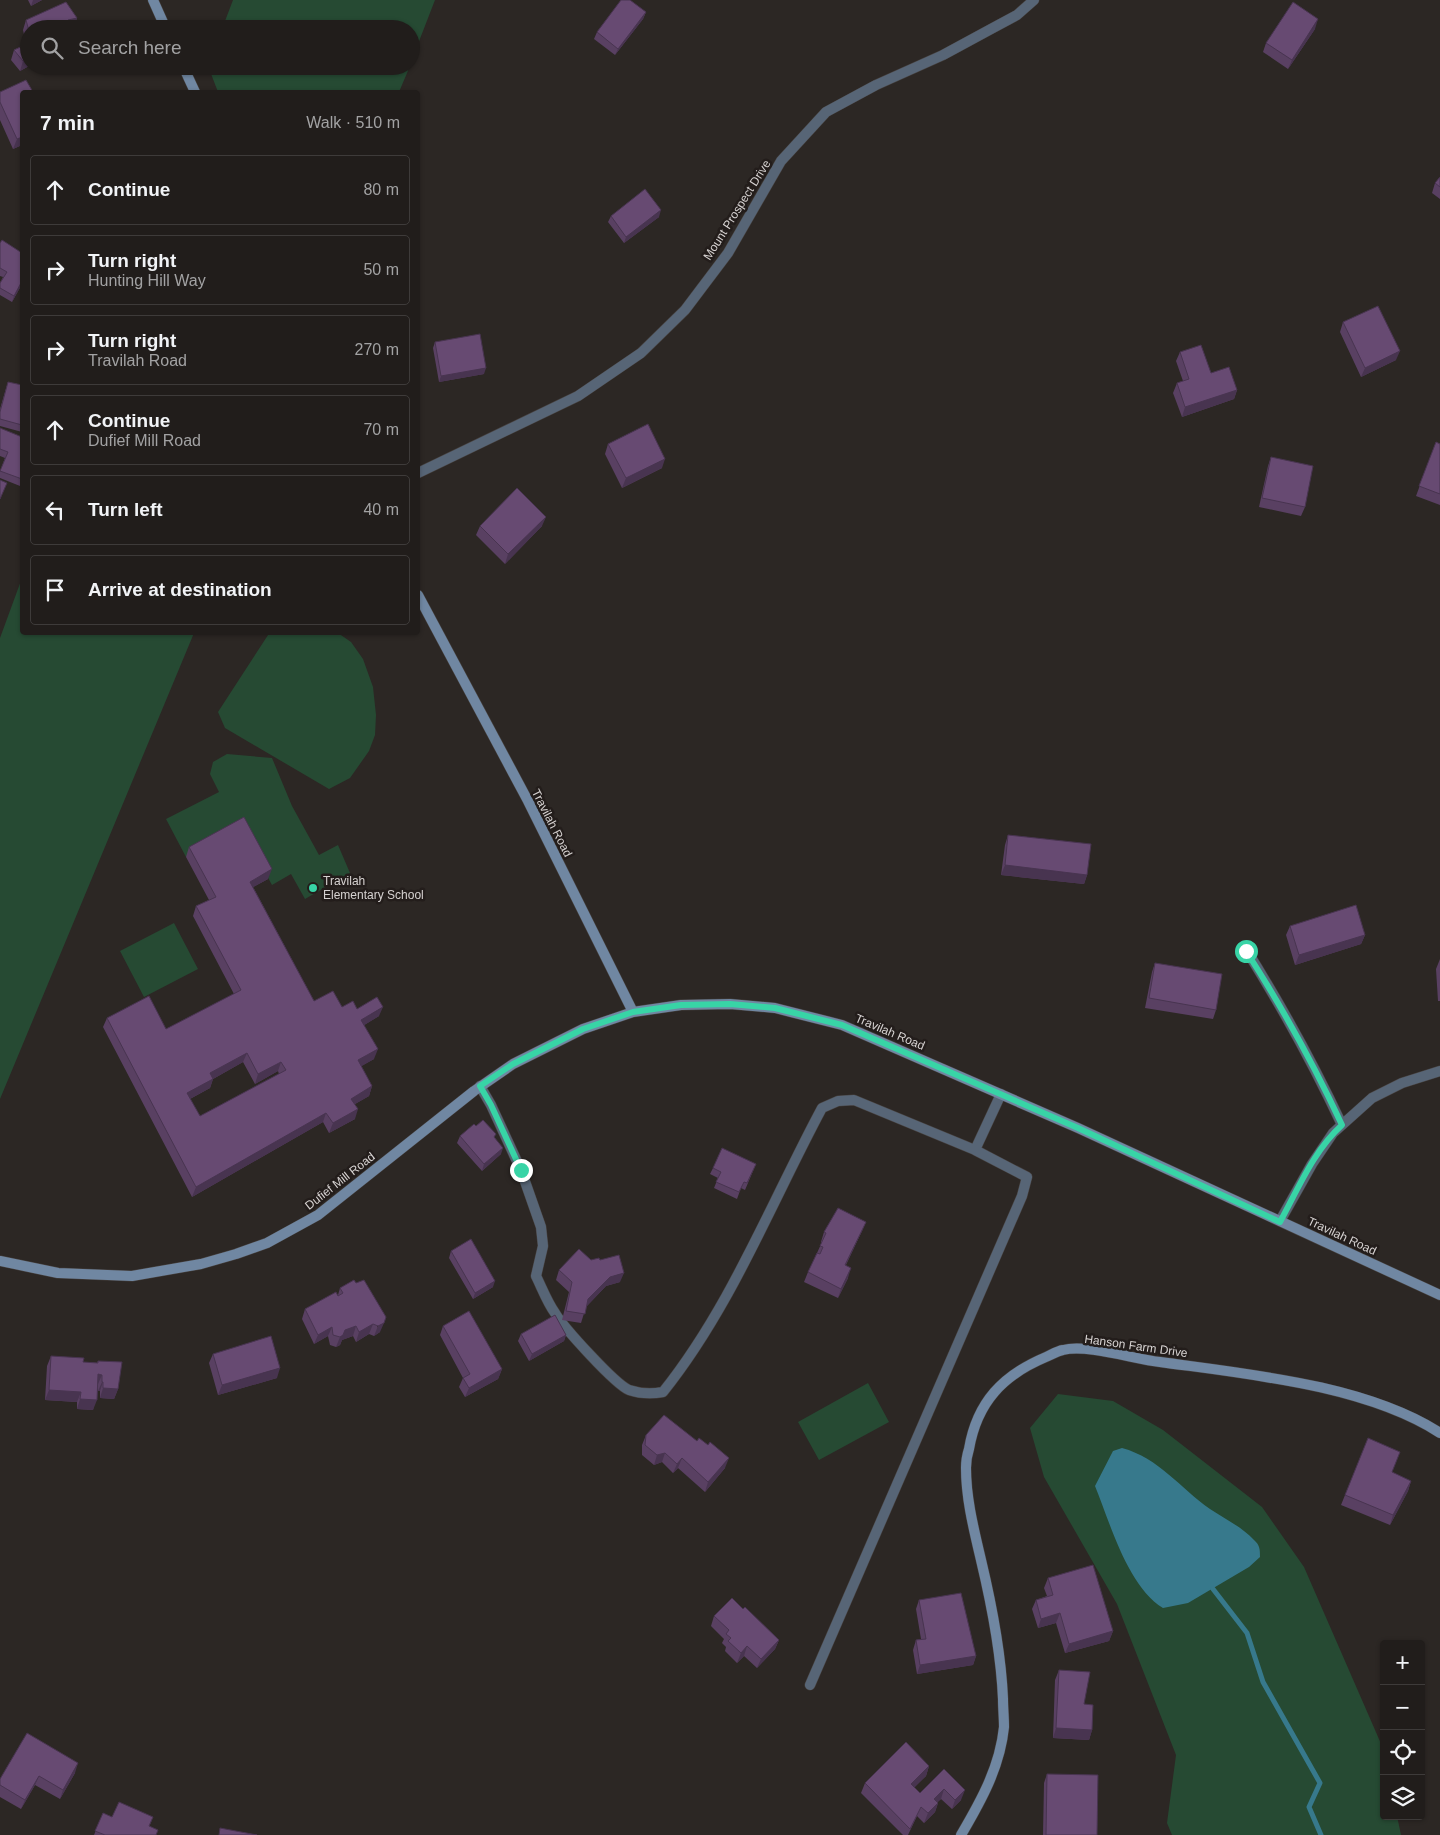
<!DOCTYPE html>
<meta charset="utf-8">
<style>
:root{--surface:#211d1b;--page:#292624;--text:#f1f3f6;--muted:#a2a2a3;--line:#3e3b3a}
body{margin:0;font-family:Arial,sans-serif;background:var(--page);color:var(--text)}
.controls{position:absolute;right:15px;bottom:15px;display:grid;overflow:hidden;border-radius:5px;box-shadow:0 1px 4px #0004}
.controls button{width:45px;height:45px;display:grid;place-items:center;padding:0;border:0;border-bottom:1px solid var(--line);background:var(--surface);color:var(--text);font:25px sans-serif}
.stop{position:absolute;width:15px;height:15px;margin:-11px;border:4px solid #38d4a6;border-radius:50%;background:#fff}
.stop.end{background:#38d4a6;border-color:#fff;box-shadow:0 1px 5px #0008}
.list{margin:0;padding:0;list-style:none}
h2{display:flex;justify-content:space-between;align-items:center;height:65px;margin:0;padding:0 20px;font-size:21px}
h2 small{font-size:16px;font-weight:400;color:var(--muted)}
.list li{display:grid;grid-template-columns:32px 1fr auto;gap:15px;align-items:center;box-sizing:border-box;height:70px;margin:0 10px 10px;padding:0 10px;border:1px solid var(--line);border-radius:5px}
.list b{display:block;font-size:19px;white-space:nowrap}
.list p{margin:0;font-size:16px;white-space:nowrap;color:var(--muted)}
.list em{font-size:16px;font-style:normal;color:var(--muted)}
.icon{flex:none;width:28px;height:28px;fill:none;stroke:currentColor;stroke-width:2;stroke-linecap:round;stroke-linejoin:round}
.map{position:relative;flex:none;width:1440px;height:1835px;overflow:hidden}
.search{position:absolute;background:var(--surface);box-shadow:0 1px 4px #0004;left:20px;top:20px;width:400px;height:55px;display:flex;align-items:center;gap:12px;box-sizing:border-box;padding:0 18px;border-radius:28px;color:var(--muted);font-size:19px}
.panel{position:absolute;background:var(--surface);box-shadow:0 1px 4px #0004;left:20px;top:90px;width:400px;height:545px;border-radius:5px}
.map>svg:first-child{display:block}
.green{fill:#264a33}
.water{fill:#37798c}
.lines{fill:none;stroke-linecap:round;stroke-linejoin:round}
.stream{stroke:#37798c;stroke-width:5}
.street-casing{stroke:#474240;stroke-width:11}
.secondary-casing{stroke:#474240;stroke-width:11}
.street{stroke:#576576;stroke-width:10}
.secondary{stroke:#7087a2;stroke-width:10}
.wall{fill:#594062;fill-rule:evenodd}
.shaded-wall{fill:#483450}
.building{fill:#674a72;stroke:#483450;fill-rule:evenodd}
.route{stroke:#38d4a6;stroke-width:6}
.poi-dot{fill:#38d4a6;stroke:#231d1b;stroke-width:2}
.labels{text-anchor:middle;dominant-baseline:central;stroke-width:5;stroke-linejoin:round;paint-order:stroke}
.street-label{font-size:12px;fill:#d6d2d1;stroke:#231d1b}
.poi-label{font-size:12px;fill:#d6d2d1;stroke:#231d1b;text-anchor:start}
</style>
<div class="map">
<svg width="1440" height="1835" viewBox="0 0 1440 1835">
<rect width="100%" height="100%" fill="#2c2724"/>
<path class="green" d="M233,0H435L411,62V29H222Z
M208,66H410L399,92H218Z
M22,578V632L194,633L0,1099V638Z
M270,632L338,633L351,642L363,659L373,687L376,715L375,735L369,751L350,778L329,789L225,728L218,712Z
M227,754L272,758L292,806L319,855L338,845L350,873L305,899L291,874L272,885L240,827L186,857L166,819L219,792L210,774L213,762Z
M174,923L198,969L144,997L120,951Z
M868,1383L889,1422L819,1460L798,1422Z
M1058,1394L1113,1401L1163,1430L1262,1507L1304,1567L1382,1746L1384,1754V1816H1397L1401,1835H1172L1167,1823L1176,1755L1117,1604L1044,1477L1030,1428Z"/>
<path class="water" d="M1122,1448C1159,1458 1180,1488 1210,1509C1225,1519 1242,1527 1254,1540C1260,1545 1260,1550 1260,1557L1249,1567L1188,1603L1163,1608C1128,1587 1110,1523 1095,1486L1113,1451Z"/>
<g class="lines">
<path class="stream" d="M1213,1589L1247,1633L1263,1682L1320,1783L1309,1807L1321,1835"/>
<defs>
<path id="street" d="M418,473L578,396L641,353L685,310L728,253L781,161L826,112L876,85L943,55L991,29L1017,15L1034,0
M1247,951C1282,1007 1314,1065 1342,1125
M480,1086L491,1105L521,1170L541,1227L543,1246L536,1276C542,1288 547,1302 555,1313C564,1328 615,1384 629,1390C641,1394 652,1394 663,1392C731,1307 771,1203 822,1108L838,1101L854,1100L975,1150
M1280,1221L1312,1164L1333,1133L1372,1098L1402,1083L1440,1071
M810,1685L1022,1196L1027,1177L975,1150L1001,1094"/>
<path id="secondary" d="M153,0L166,29
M183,66L195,92
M418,595L528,801L633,1012
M0,1261L58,1273L132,1276L201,1264L236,1254L267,1243L318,1215L474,1091L513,1064L583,1029L633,1012L681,1005L730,1004L775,1008L842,1025L1078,1128L1440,1295
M961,1835C981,1801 1000,1767 1004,1727C1004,1718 1003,1708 1003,1699C1001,1651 992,1606 981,1560C974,1530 966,1499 966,1468C966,1462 967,1455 969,1449C977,1402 1003,1375 1046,1357C1051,1355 1057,1351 1063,1350C1087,1344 1134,1359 1160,1362C1247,1374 1366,1385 1440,1433"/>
</defs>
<use href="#street" class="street-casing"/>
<use href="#secondary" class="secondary-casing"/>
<use href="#street" class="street"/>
<use href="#secondary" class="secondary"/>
</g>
<path class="wall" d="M28,0H42L31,6Z
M646,12L643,19L615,55L594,39L597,32Z
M77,18L74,27L71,28L29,29V66L20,71L11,60L14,50L26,44L23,30L26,20Z
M1315,29L1288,69L1263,52L1266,43Z
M41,66H59L45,72Z
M0,92H22V145L13,149L0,120Z
M1440,177V199L1432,193L1435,183Z
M611,216L659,217L624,243L608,222Z
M0,243L22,253V284L12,302L0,295V283L3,277L0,276Z
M1343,322L1396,360L1361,377L1340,332Z
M435,342L484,374L439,382L433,348Z
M1180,352L1211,373L1237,390L1234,399L1182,417L1173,393L1177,383L1183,381L1176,361Z
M22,371V384L20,383Z
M8,382L22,385V432L0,426V409Z
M0,428L22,480L20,486L0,478V472L5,458L0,456Z
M1436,442L1440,444V505L1416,496Z
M608,444L662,468L622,488L605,454Z
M1271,457L1305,507L1301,516L1259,507L1268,466Z
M480,526H542L505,564L476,535Z
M1008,835L1087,875L1084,884L1001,875L1005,845Z
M189,847L268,879L253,887L314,1001L342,1007L357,1009L379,1016L364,1025L374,1059L361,1066L372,1086L369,1096L355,1104V1119L329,1133L323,1122L192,1197L103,1027L107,1018L166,1029L234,994L193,916L196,906L209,900L186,857ZM243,1062L255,1084L278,1071L279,1074L200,1116L190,1099L210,1088L213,1079Z
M1290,926L1365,935L1361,944L1295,965L1286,935Z
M1440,959V1001H1438L1436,969Z
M1155,963L1216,1010L1213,1019L1145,1008L1152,972Z
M476,1126L495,1138L501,1154L482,1171L457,1143L460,1136Z
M756,1164L745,1190L741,1188L737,1199L714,1188L718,1178L710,1174L713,1168Z
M866,1222L862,1231L846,1265L848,1278L838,1298L804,1282L808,1272L817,1253L822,1242H821L824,1232Z
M451,1251L493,1287L473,1299L449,1258Z
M600,1260L620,1282L606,1286L586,1307L581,1323L562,1320L569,1292L556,1280L559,1270Z
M354,1280L380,1332L374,1336L369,1334L356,1342L353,1336L342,1340L340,1345L336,1347L330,1345L328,1336L314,1344L302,1319L305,1309L338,1295L340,1288Z
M443,1326L502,1369L498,1379L465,1397L459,1387L463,1378L440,1335Z
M521,1334L566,1335L564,1341L529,1361L518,1341Z
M213,1354L277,1378L218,1395L209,1363Z
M51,1356L83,1362L97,1363L98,1361L118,1389L114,1399L100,1398V1391H98V1384L93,1410L77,1409V1402L45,1400L47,1366Z
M646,1435L725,1468L705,1492L678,1468L673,1473L662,1462L654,1465L642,1455V1445Z
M1411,1481L1408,1491L1390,1525L1341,1505L1345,1495Z
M1048,1578L1113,1631L1109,1641L1065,1653L1056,1623L1038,1628L1032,1609L1036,1600L1047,1596L1044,1588Z
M919,1600L976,1656L973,1665L917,1674L913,1650L916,1640L921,1639L916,1609Z
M743,1609L779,1640L775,1649L757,1668L744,1656L737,1663L725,1651L726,1647L722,1643L724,1639L711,1626L714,1616Z
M1059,1670L1084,1704L1092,1730L1089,1740L1053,1738L1055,1680Z
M929,1766L926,1776L914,1787L920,1793L944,1769L961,1800L952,1809L941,1799L937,1802L938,1803L935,1812L924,1823L917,1816L908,1835H903L861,1793L865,1783Z
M75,1773L60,1799L35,1785L21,1809L0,1797V1779Z
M1047,1774L1097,1835H1043L1044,1783Z
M103,1813L112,1817H153L149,1827L156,1835H94Z"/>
<path class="shaded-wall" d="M33,0H42L31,6Z
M646,12L643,19L615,55L618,49Z
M77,18L74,27L68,29V20Z
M1318,19L1315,29L1288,69L1292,60Z
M29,58V66L20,71L23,61Z
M47,66H59L45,72Z
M22,137V145L13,149L17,139Z
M661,210L659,217L624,243L626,237Z
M22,281V284L12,302L14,296Z
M1400,351L1396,360L1361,377L1365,368Z
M486,368L484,374L439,382L441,376Z
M1237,390L1234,399L1182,417L1185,407Z
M665,459L662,468L622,488L626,478Z
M546,517L542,526L505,564L508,554Z
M1005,865L1087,875L1084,884L1001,875Z
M272,869L268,879L246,891L250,882Z
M1365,935L1361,944L1295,965L1299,955Z
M383,1007L379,1016L358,1029L361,1020Z
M378,1049L374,1059L355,1070L358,1060Z
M247,1053L243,1062L213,1079L210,1088L184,1102L187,1093L210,1073Z
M281,1062L278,1071L255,1084L258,1074Z
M372,1086L369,1096L348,1108L351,1099Z
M358,1109L355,1119L329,1133L333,1123Z
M326,1113L323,1122L192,1197L196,1187Z
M503,1148L501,1154L482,1171L484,1164Z
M866,1222L862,1231L841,1274L845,1265Z
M851,1268L848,1278L838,1298L841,1289Z
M624,1273L620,1282L606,1286L584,1309L588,1299L610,1277Z
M495,1281L493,1287L473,1299L475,1293Z
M384,1323L380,1332L374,1336L378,1326Z
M373,1324L369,1334L356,1342L359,1332Z
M356,1326L353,1336L342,1340L340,1345L336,1347L340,1337L345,1330Z
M332,1327L328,1336L314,1344L318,1335Z
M566,1335L564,1341L529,1361L532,1354Z
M280,1368L277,1378L218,1395L222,1385Z
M502,1369L498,1379L465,1397L469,1388Z
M98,1374L102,1375L98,1384H95Z
M102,1382H103L100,1391H98Z
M103,1388L118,1389L114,1399L100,1398Z
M49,1390L81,1392L77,1402L45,1400Z
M80,1399L97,1400L93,1410L77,1409Z
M665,1453L662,1462L654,1465L657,1455Z
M682,1458L678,1468L673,1473L677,1464Z
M729,1458L725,1468L705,1492L708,1482Z
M1411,1481L1408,1491L1390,1525L1393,1515Z
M1060,1613L1056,1623L1038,1628L1041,1619Z
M1113,1631L1109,1641L1065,1653L1069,1644Z
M779,1640L775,1649L757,1668L761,1659Z
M747,1646L744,1656L737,1663L741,1653Z
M976,1656L973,1665L917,1674L920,1665Z
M1056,1728L1092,1730L1089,1740L1053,1738Z
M78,1763L75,1773L60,1799L63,1790Z
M929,1766L926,1776L908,1794L911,1784Z
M39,1776L35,1785L21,1809L25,1800Z
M944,1789L941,1799L931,1809L934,1799Z
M965,1790L961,1800L952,1809L955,1800Z
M938,1803L935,1812L924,1823L928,1813Z"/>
<path class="building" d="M621,0H630L646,12L618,49L597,32Z
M66,2L77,18L68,20L72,29H29V31L26,20Z
M1293,2L1318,19L1292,60L1266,43Z
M29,43V58L23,61L14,50Z
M26,80L33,92H22V137L17,139L0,102V92Z
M1440,177V187L1435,183Z
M645,189L661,210L626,237L611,216Z
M2,240L22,253V259L21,262H22V281L14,296L0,288V283L7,272L0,268V243Z
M1378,306L1400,351L1365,368L1343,322Z
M480,334L486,368L441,376L435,342Z
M1201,345L1211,373L1229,367L1237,390L1185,407L1177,383L1189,379L1180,352Z
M8,382L22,385V425L0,419V412Z
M648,424L665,459L626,478L608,444Z
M0,428L22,437V479L0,471L8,452L0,449Z
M1436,442L1440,444V494L1419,486Z
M1271,457L1313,466L1305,507L1262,498Z
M0,480L7,483L0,499Z
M517,488L546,517L508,554L480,526Z
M244,817L272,869L250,882L314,1001L333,991L342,1007L353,1001L357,1009L377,997L383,1007L361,1020L378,1049L358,1060L372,1086L351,1099L358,1109L333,1123L326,1113L196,1187L107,1018L149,996L166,1029L241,990L196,906L216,897L189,847ZM247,1053L258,1074L281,1062L286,1070L200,1116L187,1093L213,1079L210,1073Z
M1008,835L1091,844L1087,875L1005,865Z
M1356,905L1365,935L1299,955L1290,926Z
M1155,963L1222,974L1216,1010L1149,998Z
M483,1120L496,1134L494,1137L503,1148L484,1164L460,1136L474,1124L476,1126Z
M722,1148L756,1164L747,1183L744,1182L739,1192L716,1182L721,1172L713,1168Z
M838,1208L866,1222L845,1265L851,1268L841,1289L808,1272L817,1253L820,1254L823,1247L820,1246L826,1233L824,1232Z
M471,1239L495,1281L475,1293L451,1251Z
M579,1249L591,1260L599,1258L600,1260L619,1255L624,1273L610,1277L588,1299L585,1314L566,1311L572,1282L559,1270Z
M354,1280L356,1283L364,1280L386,1317L384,1323L378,1326L373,1324L359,1332L356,1326L345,1330L343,1335L340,1337L333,1335L332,1327L318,1335L305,1309L336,1292L338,1296L343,1293L340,1288Z
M469,1311L502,1369L469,1388L463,1378L470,1374L443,1326Z
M555,1315L566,1335L532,1354L521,1334Z
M271,1336L280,1368L222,1385L213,1354Z
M51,1356L84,1358L83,1362L98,1363V1361L122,1362L118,1389L103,1388V1382H102V1375L98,1374L97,1400L80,1399L81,1392L49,1390Z
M664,1415L697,1441L699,1438L708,1445L710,1442L729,1458L708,1482L682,1458L677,1464L665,1453L657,1455L645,1445L646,1435Z
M1368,1438L1400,1452L1392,1472L1411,1481L1393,1515L1345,1495Z
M1093,1565L1113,1631L1069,1644L1060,1613L1041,1619L1036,1600L1053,1595L1048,1578Z
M961,1593L976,1656L920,1665L916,1640L926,1639L919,1600Z
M732,1598L743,1609L745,1607L779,1640L761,1659L747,1646L741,1653L728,1641L731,1638L726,1634L729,1630L714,1616Z
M1059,1670L1090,1672L1084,1704L1093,1705L1092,1730L1056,1728Z
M27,1733L78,1763L63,1790L39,1776L25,1800L0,1785V1779Z
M906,1742L929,1766L911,1784L920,1793L944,1769L965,1790L955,1800L944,1789L934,1799L938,1803L928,1813L921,1807L910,1829L865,1783Z
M1047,1774L1098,1775L1097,1835H1046Z
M119,1802L153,1817L149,1826L158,1830L156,1835H105L95,1831L103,1813L112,1817Z
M220,1828L257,1835H219Z"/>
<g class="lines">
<path class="route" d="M521,1170L491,1105L480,1086L513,1064L583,1029L633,1012L681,1005L730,1004L775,1008L842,1025L1078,1128L1280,1222C1298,1189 1314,1150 1342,1125C1314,1065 1282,1007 1246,951"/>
</g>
<circle class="poi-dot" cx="313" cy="888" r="5"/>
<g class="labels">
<g class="street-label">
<text transform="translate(737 210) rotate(-58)">Mount Prospect Drive</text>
<text transform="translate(552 823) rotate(63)">Travilah Road</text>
<text transform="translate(890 1032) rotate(23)">Travilah Road</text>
<text transform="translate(340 1181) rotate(-38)">Dufief Mill Road</text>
<text transform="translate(1342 1236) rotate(25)">Travilah Road</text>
<text transform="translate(1136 1346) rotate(8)">Hanson Farm Drive</text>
</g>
<g class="poi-label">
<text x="323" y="881">Travilah<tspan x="323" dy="14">Elementary School</tspan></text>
</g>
</g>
</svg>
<div class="controls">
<button>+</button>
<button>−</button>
<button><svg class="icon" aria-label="locate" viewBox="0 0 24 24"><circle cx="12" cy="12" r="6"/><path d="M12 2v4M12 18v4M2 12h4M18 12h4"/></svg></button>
<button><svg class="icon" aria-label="layers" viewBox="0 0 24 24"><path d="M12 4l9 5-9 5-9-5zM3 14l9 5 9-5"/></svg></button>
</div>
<div class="stop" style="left:1246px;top:951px"></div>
<div class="stop end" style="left:521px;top:1170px"></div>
<div class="search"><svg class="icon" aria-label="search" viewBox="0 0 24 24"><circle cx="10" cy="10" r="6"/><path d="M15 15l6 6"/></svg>Search here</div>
<section class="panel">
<h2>7 min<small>Walk · 510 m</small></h2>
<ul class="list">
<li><svg class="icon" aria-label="ahead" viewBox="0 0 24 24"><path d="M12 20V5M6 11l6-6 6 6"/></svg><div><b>Continue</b></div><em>80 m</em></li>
<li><svg class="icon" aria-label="right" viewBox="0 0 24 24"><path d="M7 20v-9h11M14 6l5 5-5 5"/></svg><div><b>Turn right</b><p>Hunting Hill Way</p></div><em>50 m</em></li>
<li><svg class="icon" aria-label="right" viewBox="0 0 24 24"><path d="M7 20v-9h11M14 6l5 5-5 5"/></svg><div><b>Turn right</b><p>Travilah Road</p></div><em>270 m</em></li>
<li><svg class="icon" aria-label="ahead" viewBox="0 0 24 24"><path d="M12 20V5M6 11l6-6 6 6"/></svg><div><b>Continue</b><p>Dufief Mill Road</p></div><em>70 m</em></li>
<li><svg class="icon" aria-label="left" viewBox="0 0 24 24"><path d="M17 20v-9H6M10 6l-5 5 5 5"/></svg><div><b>Turn left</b></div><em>40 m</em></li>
<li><svg class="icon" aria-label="arrive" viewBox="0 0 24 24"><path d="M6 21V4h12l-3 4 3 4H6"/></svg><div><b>Arrive at destination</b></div></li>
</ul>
</section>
</div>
